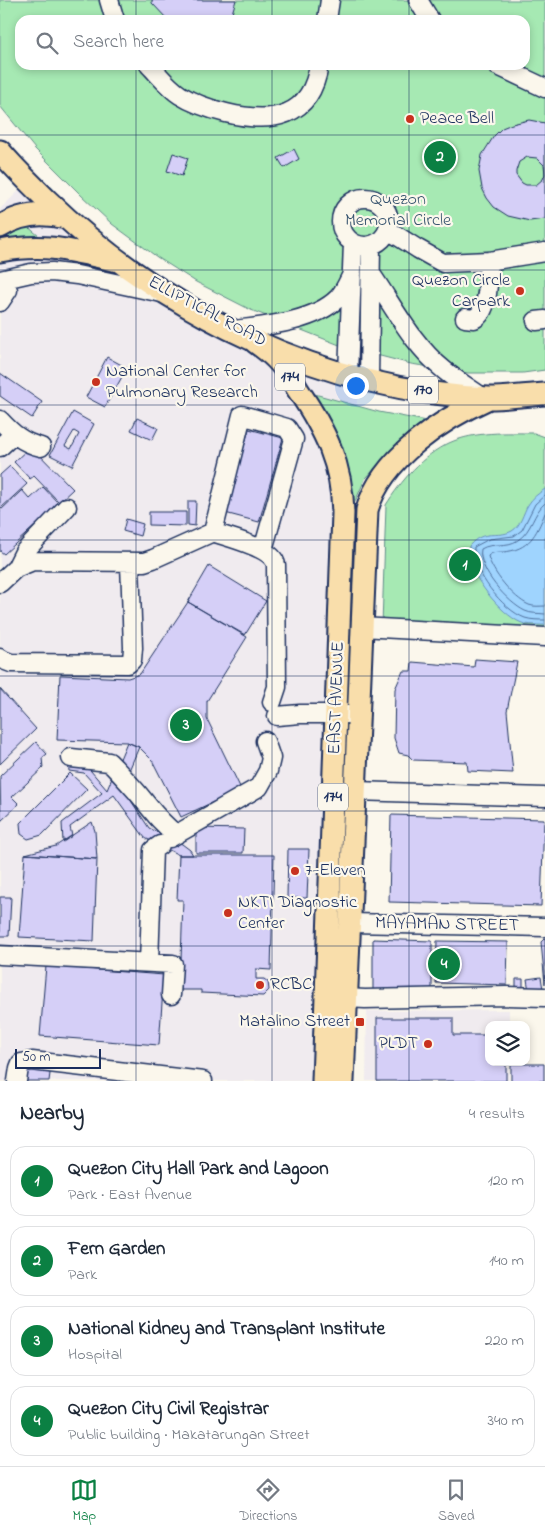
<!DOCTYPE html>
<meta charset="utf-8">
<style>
:root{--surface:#fff;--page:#f2f2f3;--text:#1f2937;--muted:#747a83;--line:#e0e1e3;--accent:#0b8043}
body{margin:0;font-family:"Indie Flower",sans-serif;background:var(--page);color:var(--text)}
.controls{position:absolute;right:15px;bottom:15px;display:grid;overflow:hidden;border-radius:10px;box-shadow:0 2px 8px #0003}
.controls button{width:45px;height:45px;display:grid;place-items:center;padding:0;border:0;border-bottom:1px solid var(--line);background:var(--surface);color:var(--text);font:25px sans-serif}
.scale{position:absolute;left:15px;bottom:12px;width:86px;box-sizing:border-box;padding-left:5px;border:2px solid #1b2f5e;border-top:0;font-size:14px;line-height:18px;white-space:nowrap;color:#1b2f5e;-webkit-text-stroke:4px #fbf7ec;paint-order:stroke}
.you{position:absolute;left:355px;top:385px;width:18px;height:18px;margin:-12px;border:4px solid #fff;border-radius:50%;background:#1a73e8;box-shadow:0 0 0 8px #1a73e833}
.badge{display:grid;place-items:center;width:32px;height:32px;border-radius:50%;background:var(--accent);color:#fff;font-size:16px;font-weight:700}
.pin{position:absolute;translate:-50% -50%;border:2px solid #fff;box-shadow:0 1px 5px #0006}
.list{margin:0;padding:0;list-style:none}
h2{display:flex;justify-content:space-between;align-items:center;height:65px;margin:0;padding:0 20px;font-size:21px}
h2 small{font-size:16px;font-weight:400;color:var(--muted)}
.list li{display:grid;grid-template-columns:32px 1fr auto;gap:15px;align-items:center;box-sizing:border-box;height:70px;margin:0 10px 10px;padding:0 10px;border:1px solid var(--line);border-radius:15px}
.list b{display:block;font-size:19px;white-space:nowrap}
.list p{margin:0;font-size:16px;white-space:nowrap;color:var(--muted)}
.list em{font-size:16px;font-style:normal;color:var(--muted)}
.icon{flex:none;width:28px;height:28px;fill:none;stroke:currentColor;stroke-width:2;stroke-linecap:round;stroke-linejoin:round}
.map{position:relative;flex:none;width:545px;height:1081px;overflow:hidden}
.search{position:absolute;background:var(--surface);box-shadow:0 2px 8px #0003;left:15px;right:15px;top:15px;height:55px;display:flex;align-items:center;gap:12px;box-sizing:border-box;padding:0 18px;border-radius:15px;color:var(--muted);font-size:19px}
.sheet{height:385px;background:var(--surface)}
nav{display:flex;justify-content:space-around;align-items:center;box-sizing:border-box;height:70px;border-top:1px solid var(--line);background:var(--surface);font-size:14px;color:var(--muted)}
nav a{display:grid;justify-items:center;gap:2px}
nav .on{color:var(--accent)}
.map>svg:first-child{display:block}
.built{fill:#f0ebef}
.green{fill:#a6e9b3;stroke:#608c88;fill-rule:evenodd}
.water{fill:#9fd4fe;stroke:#6a92be}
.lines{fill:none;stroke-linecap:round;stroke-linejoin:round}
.shore{stroke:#50719e;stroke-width:1}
.building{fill:#d5cff7;stroke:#1b2f5e;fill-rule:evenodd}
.minor-casing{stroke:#1b2f5e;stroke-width:21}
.major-casing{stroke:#1b2f5e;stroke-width:25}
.minor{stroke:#fbf7ec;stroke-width:18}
.major{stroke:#f9deab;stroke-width:21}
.grid{fill:none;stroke:#1b2f5e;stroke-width:1;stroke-opacity:0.55}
.poi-dot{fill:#c8321e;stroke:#fbf7ec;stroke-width:2}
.labels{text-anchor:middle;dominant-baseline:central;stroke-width:4.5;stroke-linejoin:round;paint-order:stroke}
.shield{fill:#fbf7ec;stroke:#5e6b89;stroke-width:1}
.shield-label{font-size:16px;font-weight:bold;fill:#1b2f5e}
.poi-label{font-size:18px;fill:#1b2f5e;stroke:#fbf7ec;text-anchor:start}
.park-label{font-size:18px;fill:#37546f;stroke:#fbf7ec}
.street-label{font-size:18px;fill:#1b2f5e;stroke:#fbf7ec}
</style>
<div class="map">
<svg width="545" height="1081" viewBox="0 0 545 1081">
<rect width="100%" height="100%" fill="#fbf7ec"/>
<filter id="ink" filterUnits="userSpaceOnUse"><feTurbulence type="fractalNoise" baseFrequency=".02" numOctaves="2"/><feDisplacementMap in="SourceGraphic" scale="10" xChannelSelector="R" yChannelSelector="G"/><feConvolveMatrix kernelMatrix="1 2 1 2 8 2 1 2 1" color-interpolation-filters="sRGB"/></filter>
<g filter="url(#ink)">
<path class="built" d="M28,182L166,293L358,377L353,506V606L339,1081H0V209Z
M509,1010V1025H489V1062H509V1081H366L367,1011Z"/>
<path class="green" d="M0,0H545V370L523,373H468L411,364L342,346L251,310L196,282L157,257L112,224L81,195L35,149L0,106ZM20,20H525V65H20Z
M21,221L39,236L0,242Z
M311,393L379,412L426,421L411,431L365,479L353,506L344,464Z
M534,433L545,437V628L382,625L386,505C401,481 423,455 449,443C475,431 506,433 534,433Z"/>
<path class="water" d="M545,489V625C539,625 532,625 525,624C505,619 474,581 470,561C468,556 469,551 469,546C484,528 497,539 512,531C521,526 523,513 528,505C532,498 539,493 545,489Z"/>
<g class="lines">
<path class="shore" d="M545,495L535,504L522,530L514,536L489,539L474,547C471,571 503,610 525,618C531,620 539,620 545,620
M545,503C533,513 532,531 518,540C507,548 492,542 481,549C477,569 508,603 525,611C531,614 538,613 545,614
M545,513C536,535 529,550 503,552C497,552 492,552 488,556C492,572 513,598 529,605C534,607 540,606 545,606"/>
</g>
<path class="building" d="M152,0H236L230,20H168L152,3Z
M529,120L545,123V219L530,221L508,216L494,207L487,198L482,188L479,171L482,155L494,136L502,128L512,124ZM527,157L537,158L544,165L545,174L543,179L536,185H526L522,183L516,175V171L519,162Z
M294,149L299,159L284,168L278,158Z
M173,153L188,158L182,176L167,171Z
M107,357L127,368L105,407L86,397Z
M0,373L42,402L32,418L0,396Z
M73,412L94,424L72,466L50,455ZM74,431L79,434L71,449L65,446Z
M137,418L158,428L152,440L131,430Z
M249,429L283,438L259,522L225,513Z
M31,446L73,489L59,502L34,476L30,479L14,462Z
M10,466L27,484L0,509V475Z
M43,487L59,504L4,554L0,551V511L22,490L30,499Z
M188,501H196L195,526L188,525Z
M149,512H186V526L149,525Z
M126,519L143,524L140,536L123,531Z
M209,566L266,601L245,635L188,602Z
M188,602L247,637L207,701V719L241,789L181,817L152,760L139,747L127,742L57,740L60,675L128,678L140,674Z
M475,659L517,662L507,711L513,773L468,771L467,762L413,760L408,755L399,753L394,738L395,689L403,671H411L412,662L474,667Z
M0,689L36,729L0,764Z
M36,742L47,754L42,758L43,768L12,797L19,804L1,821L0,776Z
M127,742L139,747L122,787L149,828L182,844L190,850L193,855H179L145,838L114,795L70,827L72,836L63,842L62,823L102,793L84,773L69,771L68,763L85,764L107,790Z
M70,773L87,789L42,835L28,839L21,834L20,823Z
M391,815L544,819L541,906L389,902Z
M92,822L95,831L97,859L25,854L56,846Z
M196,828L244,829L243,853H196Z
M288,849H309L307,898H287Z
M25,854L97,859L94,941L19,937Z
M179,855H274L271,970L256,969V979H264L268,982L269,990L263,996L201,993V990H180L183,900H177Z
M0,897H11L9,936H0Z
M545,938V984L541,942Z
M373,939L432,941V992L373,995Z
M437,941L508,942L507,985L436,983Z
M46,966L164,975L159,1045L40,1036Z
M541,977L543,989L529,991L527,979Z
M516,979H523V991H516Z
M377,1018H453V1035H489V1062H506V1081H377Z
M26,1063L51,1066L49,1081H23Z
M511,1064H544V1081H511Z"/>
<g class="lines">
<defs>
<path id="minor" d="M109,0L115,20
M418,0L430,20
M327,20L330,0
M149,65C159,75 168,87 180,95C194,104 210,109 226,113C272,124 311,118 319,65
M496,65L545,88
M341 222a24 24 0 1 1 48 0a24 24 0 1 1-48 0Z
M388,230L418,249L443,263L489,261L545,252
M371,274C394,307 412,344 444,370C456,380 469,388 482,397
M0,280L31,273L52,272L77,275L162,293
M0,302L8,290
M465,318L474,319C490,311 488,277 489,261
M536,321L545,320
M234,330C266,326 314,322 338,298C344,292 348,282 352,274
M348,374L353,243
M369,380L371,245
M0,420C12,433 23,443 41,447
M0,447L14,434
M213,532L242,415L287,428L294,439L263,550
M16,568L33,561L144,562L153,559L213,532C228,538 273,547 276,565L277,687L272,702
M0,583L16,568L24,552L67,507
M361,627L545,637
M0,658L3,660L11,663L128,664L132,660L133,648L130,563
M277,716L300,714H358
M71,758L109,762C118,771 127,781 136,791C149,806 159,822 176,834
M355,791L545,797
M170,838L259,787L268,771L271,758L265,741
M350,923L545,927
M0,955L173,964L171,995
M149,963L153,850L160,845
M346,998L365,999L506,996L545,997
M17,1081L19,1068L21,1063L32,1061L203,1081"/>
<path id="major" d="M0,151C14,168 31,184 47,200C164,313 324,391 489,398C507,398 527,395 545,394
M0,227C21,213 43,212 66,218
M0,251C46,243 69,250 113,260
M255,342C262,347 270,353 276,359C285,368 292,379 298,390C325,430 342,464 343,513L323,1081
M343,1081L367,510C382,458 442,419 489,398"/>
</defs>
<use href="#minor" class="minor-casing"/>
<use href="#major" class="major-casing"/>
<use href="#minor" class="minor"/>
<use href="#major" class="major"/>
</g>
</g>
<path class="grid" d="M136,0V20M272,0V20M409,0V20M136,65V1081M272,65V1081M409,65V1081M0,135H545M0,270H545M0,405H545M0,540H545M0,676H545M0,811H545M0,946H545"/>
<g class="poi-dot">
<circle cx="410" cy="119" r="5"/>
<circle cx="520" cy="291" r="5"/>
<circle cx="96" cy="382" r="5"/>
<circle cx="295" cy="871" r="5"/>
<circle cx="228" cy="913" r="5"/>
<circle cx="260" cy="985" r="5"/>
<rect x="355" y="1017" width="10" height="10" rx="2.5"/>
<circle cx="428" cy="1044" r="5"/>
</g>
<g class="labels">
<g class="shield">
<rect x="275" y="363.5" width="30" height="27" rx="4"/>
<rect x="408" y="376.5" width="30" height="27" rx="4"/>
<rect x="318" y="783.5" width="30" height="27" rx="4"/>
</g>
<g class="shield-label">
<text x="290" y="377">174</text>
<text x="423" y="390">170</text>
<text x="333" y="797">174</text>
</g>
<g class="poi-label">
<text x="420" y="119">Peace Bell</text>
<text x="510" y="281" text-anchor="end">Quezon Circle<tspan x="510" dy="21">Carpark</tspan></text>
<text x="106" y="372">National Center for<tspan x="106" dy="21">Pulmonary Research</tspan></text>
<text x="305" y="871">7-Eleven</text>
<text x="238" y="903">NKTI Diagnostic<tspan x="238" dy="21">Center</tspan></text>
<text x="270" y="985">RCBC</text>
<text x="350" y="1022" text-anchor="end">Matalino Street</text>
<text x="418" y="1044" text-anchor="end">PLDT</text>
</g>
<g class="park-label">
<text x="398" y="200">Quezon<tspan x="398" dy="21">Memorial Circle</tspan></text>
</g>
<g class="street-label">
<text transform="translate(207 312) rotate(28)">ELLIPTICAL ROAD</text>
<text transform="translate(337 698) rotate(-88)">EAST AVENUE</text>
<text transform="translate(447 925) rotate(1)">MAYAMAN STREET</text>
</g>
</g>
</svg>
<div class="controls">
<button><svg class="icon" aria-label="layers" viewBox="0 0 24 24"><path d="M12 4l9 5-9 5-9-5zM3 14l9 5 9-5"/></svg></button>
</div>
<div class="scale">50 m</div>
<div class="you"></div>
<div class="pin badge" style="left:465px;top:565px">1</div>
<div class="pin badge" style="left:440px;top:157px">2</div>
<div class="pin badge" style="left:186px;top:725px">3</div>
<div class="pin badge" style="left:444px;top:964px">4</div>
<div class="search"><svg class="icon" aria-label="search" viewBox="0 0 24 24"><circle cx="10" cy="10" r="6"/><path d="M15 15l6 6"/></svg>Search here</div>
</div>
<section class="sheet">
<h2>Nearby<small>4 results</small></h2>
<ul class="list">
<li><span class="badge">1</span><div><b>Quezon City Hall Park and Lagoon</b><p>Park · East Avenue</p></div><em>120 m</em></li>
<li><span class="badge">2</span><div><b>Fern Garden</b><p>Park</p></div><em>140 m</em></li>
<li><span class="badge">3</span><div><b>National Kidney and Transplant Institute</b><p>Hospital</p></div><em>220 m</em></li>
<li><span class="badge">4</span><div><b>Quezon City Civil Registrar</b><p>Public building · Makatarungan Street</p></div><em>340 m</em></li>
</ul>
</section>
<nav>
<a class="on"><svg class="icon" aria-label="map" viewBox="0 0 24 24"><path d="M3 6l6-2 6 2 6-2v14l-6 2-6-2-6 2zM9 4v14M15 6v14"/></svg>Map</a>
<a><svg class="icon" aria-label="directions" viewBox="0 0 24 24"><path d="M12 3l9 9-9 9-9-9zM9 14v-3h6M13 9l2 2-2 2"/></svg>Directions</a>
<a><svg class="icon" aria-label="saved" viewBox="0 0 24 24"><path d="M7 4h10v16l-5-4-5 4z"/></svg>Saved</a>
</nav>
